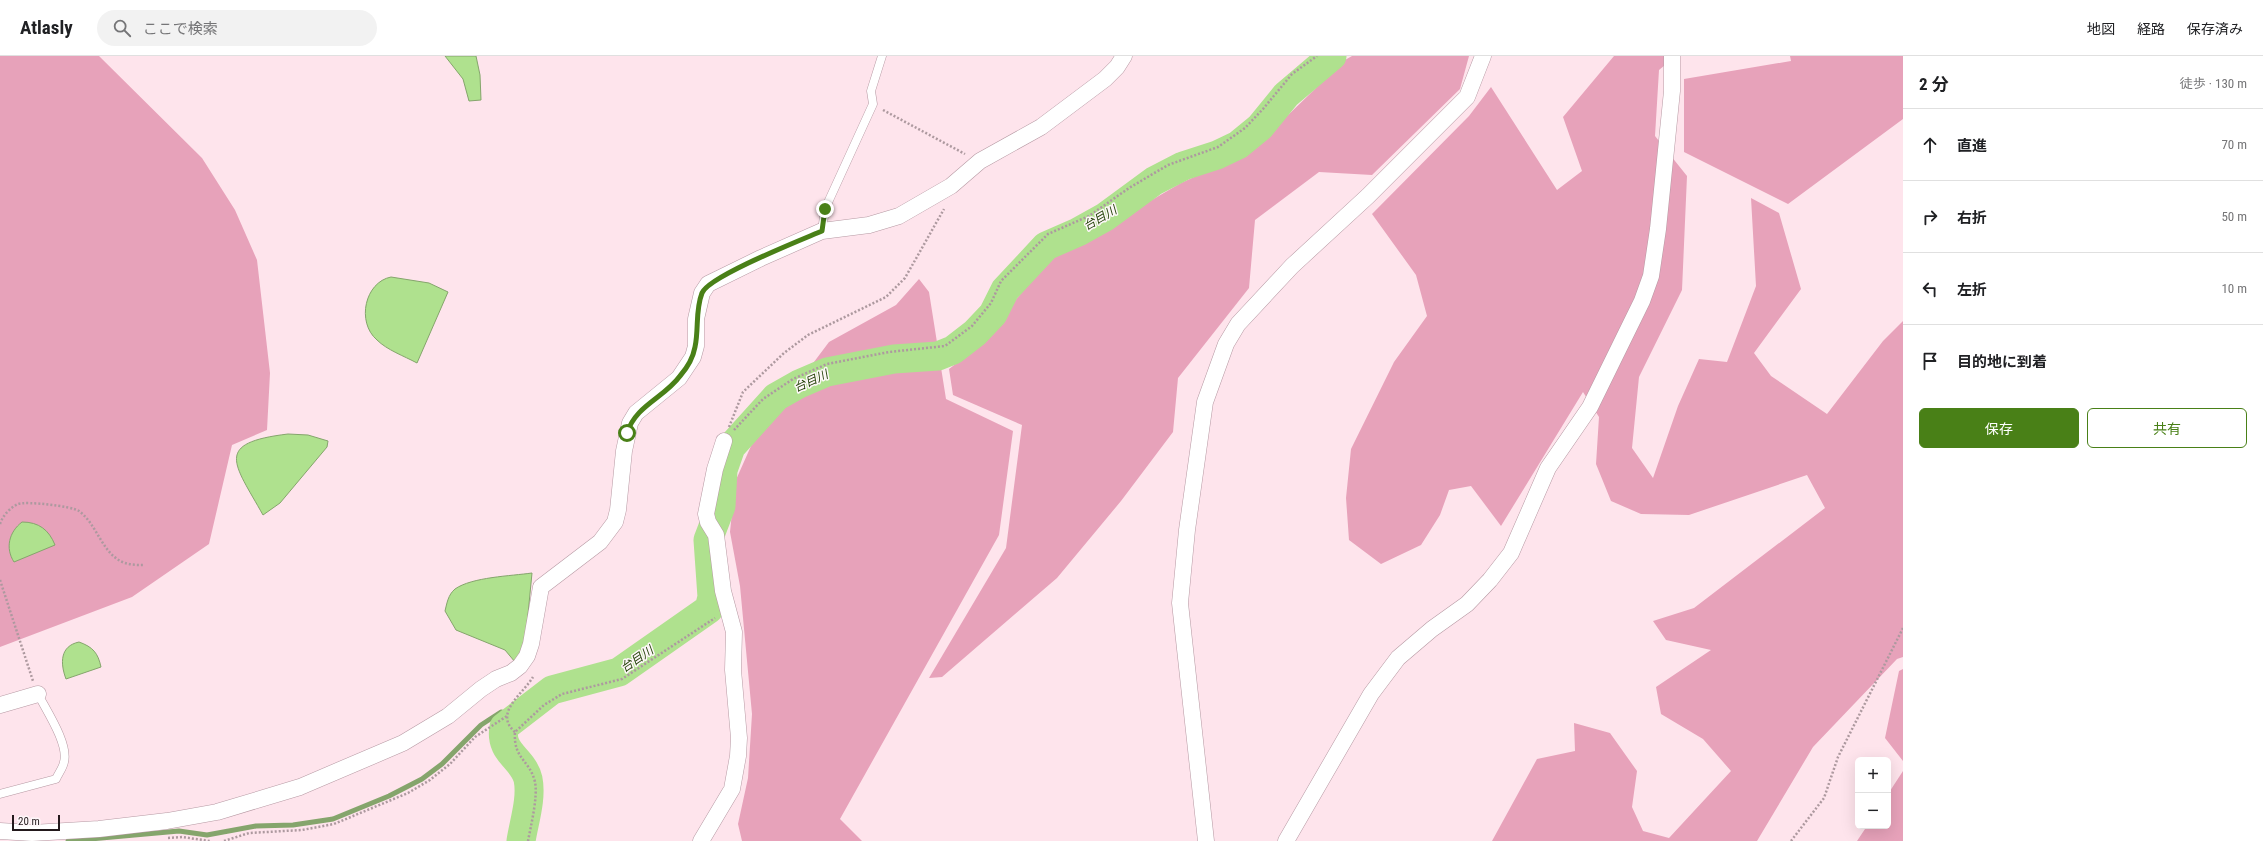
<!DOCTYPE html>
<html lang="ja">
<meta charset="utf-8">
<style>
:root{--surface:#fff;--page:#f2f2f2;--text:#202124;--muted:#757577;--line:#e0e0e0;--accent:#498017}
body{margin:0;font-family:"Roboto Condensed","Noto Sans JP",sans-serif;background:var(--page);color:var(--text)}
.controls{position:absolute;right:12px;bottom:12px;display:grid;overflow:hidden;border-radius:6px;box-shadow:0 4px 16px #0002}
.controls button{width:36px;height:36px;display:grid;place-items:center;padding:0;border:0;border-bottom:1px solid var(--line);background:var(--surface);color:var(--text);font:20px sans-serif}
.scale{position:absolute;left:12px;bottom:10px;width:48px;box-sizing:border-box;padding-left:4px;border:2px solid #23191c;border-top:0;font-size:11px;line-height:14px;white-space:nowrap;color:#23191c;-webkit-text-stroke:3px #fef7f9;paint-order:stroke}
.stop{position:absolute;width:12px;height:12px;margin:-9px;border:3px solid #498017;border-radius:50%;background:#fff}
.stop.end{background:#498017;border-color:#fff;box-shadow:0 1px 4px #0008}
.list{margin:0;padding:0;list-style:none}
h2{display:flex;justify-content:space-between;align-items:center;height:52px;margin:0;padding:0 16px;font-size:17px}
h2 small{font-size:13px;font-weight:400;color:var(--muted)}
.list li{display:grid;grid-template-columns:26px 1fr auto;gap:12px;align-items:center;box-sizing:border-box;height:72px;padding:0 16px;border-top:1px solid var(--line)}
.list b{display:block;font-size:15px;white-space:nowrap}
.list em{font-size:13px;font-style:normal;color:var(--muted)}
.actions{display:flex;gap:8px;padding:12px 16px}
.actions a{flex:1;padding:9px 0;border:1px solid var(--accent);border-radius:6px;text-align:center;font-size:14px;color:var(--accent)}
.actions .main{background:var(--accent);color:#fff}
.icon{flex:none;width:22px;height:22px;fill:none;stroke:currentColor;stroke-width:2;stroke-linecap:round;stroke-linejoin:round}
.map{position:relative;flex:none;width:1903px;height:785px;overflow:hidden}
header{display:flex;align-items:center;gap:24px;box-sizing:border-box;height:56px;padding:0 20px;background:var(--surface);border-bottom:1px solid var(--line)}
header strong{font-size:19px}
nav{display:flex;gap:22px;margin-inline-start:auto;font-size:14px}
.search{width:280px;height:36px;background:var(--page);display:flex;align-items:center;gap:10px;box-sizing:border-box;padding:0 14px;border-radius:22px;color:var(--muted);font-size:15px}
main{display:flex}
aside{flex:1;background:var(--surface)}
.map>svg:first-child{display:block}
.green{fill:#e7a2ba}
.water{fill:#afe18e;stroke:#85a56c}
.lines{fill:none;stroke-linecap:round;stroke-linejoin:round}
.stream{stroke:#85a56c;stroke-width:5}
.river{stroke:#afe18e;stroke-width:29}
.service-casing{stroke:#b699a3;stroke-width:9}
.minor-casing{stroke:#b699a3;stroke-width:17}
.path{stroke:#ad999f;stroke-width:2.5;stroke-dasharray:2 2;stroke-linecap:butt}
.service{stroke:#fff;stroke-width:8}
.minor{stroke:#fff;stroke-width:16}
.route{stroke:#498017;stroke-width:5}
.labels{text-anchor:middle;dominant-baseline:central;stroke-width:3;stroke-linejoin:round;paint-order:stroke}
.water-label{font-size:12px;font-style:italic;fill:#1f3e03;stroke:#fef7f9}
</style>
<header>
<strong>Atlasly</strong>
<div class="search"><svg class="icon" aria-label="search" viewBox="0 0 24 24"><circle cx="10" cy="10" r="6"/><path d="M15 15l6 6"/></svg>ここで検索</div>
<nav><a>地図</a><a>経路</a><a>保存済み</a></nav>
</header>
<main>
<div class="map">
<svg width="1903" height="785" viewBox="0 0 1903 785">
<rect width="100%" height="100%" fill="#fee4ec"/>
<path class="green" d="M0,0H99L202,102L235,154L257,204L270,317L267,374L232,389L209,488L132,541L0,591Z
M1352,0H1469L1460,33L1372,119L1319,116L1255,164L1249,232L1178,322L1173,376L1121,445L1057,522L942,621L929,622L1006,492L1022,369L953,339L949,313L986,285L1006,256L1047,205L1181,127L1251,95L1345,4Z
M1614,0H1676L1659,14L1655,80L1687,120L1682,234L1639,321L1632,392L1653,422L1678,350L1699,303L1727,306L1756,230L1751,142L1779,157L1801,233L1754,297L1771,320L1827,358L1883,285L1903,265V601L1897,603L1813,691L1757,785H1492L1537,703L1575,695L1574,667L1610,677L1637,715L1632,751L1643,775L1669,782L1731,715L1703,683L1661,658L1656,631L1711,594L1666,584L1653,565L1694,552L1825,452L1807,419L1689,459L1641,458L1611,445L1596,408L1599,361L1583,336L1501,470L1471,430L1449,434L1440,459L1421,489L1381,508L1349,484L1346,442L1351,393L1394,306L1427,260L1416,219L1372,158L1469,60L1491,31L1557,134L1582,115L1563,61Z
M1790,0H1903V63L1788,148L1684,96V23L1791,5Z
M919,223L929,236L946,343L1013,375L999,479L840,763L862,785H742L738,768L748,722L752,658L740,530L730,476L735,426L751,390L829,286L896,249Z
M1903,613V705L1885,682L1899,615Z
M1903,715V785H1857L1867,770H1888V738Z"/>
<path class="water" d="M445,0H476L480,19L481,44L469,45L463,23Z
M391,221L429,227L448,236L417,307C404,300 387,294 377,284C356,266 365,226 391,221Z
M288,378L308,379L328,385L327,391L280,447L263,459C234,407 213,387 288,378Z
M22,466C39,466 49,474 55,489L14,506C5,492 9,476 22,466Z
M532,517L525,589L515,606L505,594L456,574L445,555C447,547 448,539 455,533C472,521 511,520 532,517Z
M79,586C93,591 98,597 101,611L66,623C60,607 60,590 79,586Z"/>
<g class="lines">
<path class="stream" d="M68,785L179,775L207,779L256,770L293,769L333,763L389,740L422,723L442,708L481,669L501,656L519,660"/>
<path class="river" d="M521,785C524,766 532,742 528,723C523,702 499,697 504,671L552,634L619,616L709,553L712,541L708,484L721,450L723,414L731,391L776,341L799,328L827,316L894,303L938,300L953,294L975,277L993,258L1005,234L1046,190L1078,176L1105,161L1154,125L1183,110L1217,99L1238,89L1260,71L1286,39L1332,0"/>
<defs>
<path id="service" d="M822,175L825,153L873,48L871,35L882,0
M0,738L56,723C58,718 63,712 64,706C69,688 46,654 38,638"/>
<path id="minor" d="M0,649L38,638
M0,775L32,777L99,773L167,765L217,756L300,731L403,687L448,660L481,633L496,623L511,617L520,610L527,600L531,588L541,531L600,486L615,466L618,454L624,395L630,367L636,357L679,322L693,301L696,290V263L702,237L708,228L761,202L822,175L869,169L899,160L951,130L980,105L1041,71L1105,23L1117,11L1124,0
M701,785L732,733L738,700L739,682L733,614L734,576L723,535L716,479L708,466L706,458L715,413L724,385
M1206,785L1180,547L1187,474L1205,346L1226,288L1238,268L1292,210L1368,140L1467,41L1483,0
M1286,785L1371,638L1398,602L1432,573L1467,548L1490,524L1511,497L1548,412L1590,351L1642,245L1651,220L1658,173L1672,35V0"/>
</defs>
<use href="#service" class="service-casing"/>
<use href="#minor" class="minor-casing"/>
<path class="path" d="M883,54L965,98
M729,371L743,336L784,297L808,279L886,241L905,222L944,153
M734,374L763,343L793,323L827,308L889,296L945,290L972,270L991,247L1001,225L1048,178L1089,160L1129,132L1168,109L1218,91L1245,72L1263,53L1292,18L1317,0
M0,468C3,459 10,452 18,448C27,445 71,450 79,455C98,469 102,499 125,507C131,509 138,509 144,509
M0,524L33,625
M515,676C493,657 523,638 533,621
M168,782L182,781L210,785
M224,785L249,777L302,774L334,768L408,737L430,724L450,708L475,681L507,660
M528,785C531,769 538,741 535,726C530,704 513,703 515,676L544,649L562,638L622,623L715,562
M1791,785L1824,742L1838,701L1903,572"/>
<use href="#service" class="service"/>
<use href="#minor" class="minor"/>
</g>
<g class="lines">
<path class="route" d="M627,377C636,349 664,342 680,320C687,312 693,302 695,291C699,273 695,255 702,237C709,220 801,184 822,175L825,153"/>
</g>
<g class="labels">
<g class="water-label">
<text transform="translate(1100 162) rotate(-30)">台目川</text>
<text transform="translate(811 325) rotate(-24)">台目川</text>
<text transform="translate(637 603) rotate(-34)">台目川</text>
</g>
</g>
</svg>
<div class="controls">
<button>+</button>
<button>−</button>
</div>
<div class="scale">20 m</div>
<div class="stop" style="left:627px;top:377px"></div>
<div class="stop end" style="left:825px;top:153px"></div>
</div>
<aside>
<h2>2 分<small>徒歩 · 130 m</small></h2>
<ul class="list">
<li><svg class="icon" aria-label="ahead" viewBox="0 0 24 24"><path d="M12 20V5M6 11l6-6 6 6"/></svg><div><b>直進</b></div><em>70 m</em></li>
<li><svg class="icon" aria-label="right" viewBox="0 0 24 24"><path d="M7 20v-9h11M14 6l5 5-5 5"/></svg><div><b>右折</b></div><em>50 m</em></li>
<li><svg class="icon" aria-label="left" viewBox="0 0 24 24"><path d="M17 20v-9H6M10 6l-5 5 5 5"/></svg><div><b>左折</b></div><em>10 m</em></li>
<li><svg class="icon" aria-label="arrive" viewBox="0 0 24 24"><path d="M6 21V4h12l-3 4 3 4H6"/></svg><div><b>目的地に到着</b></div></li>
</ul>
<div class="actions"><a class="main">保存</a><a>共有</a></div>
</aside>
</main>
